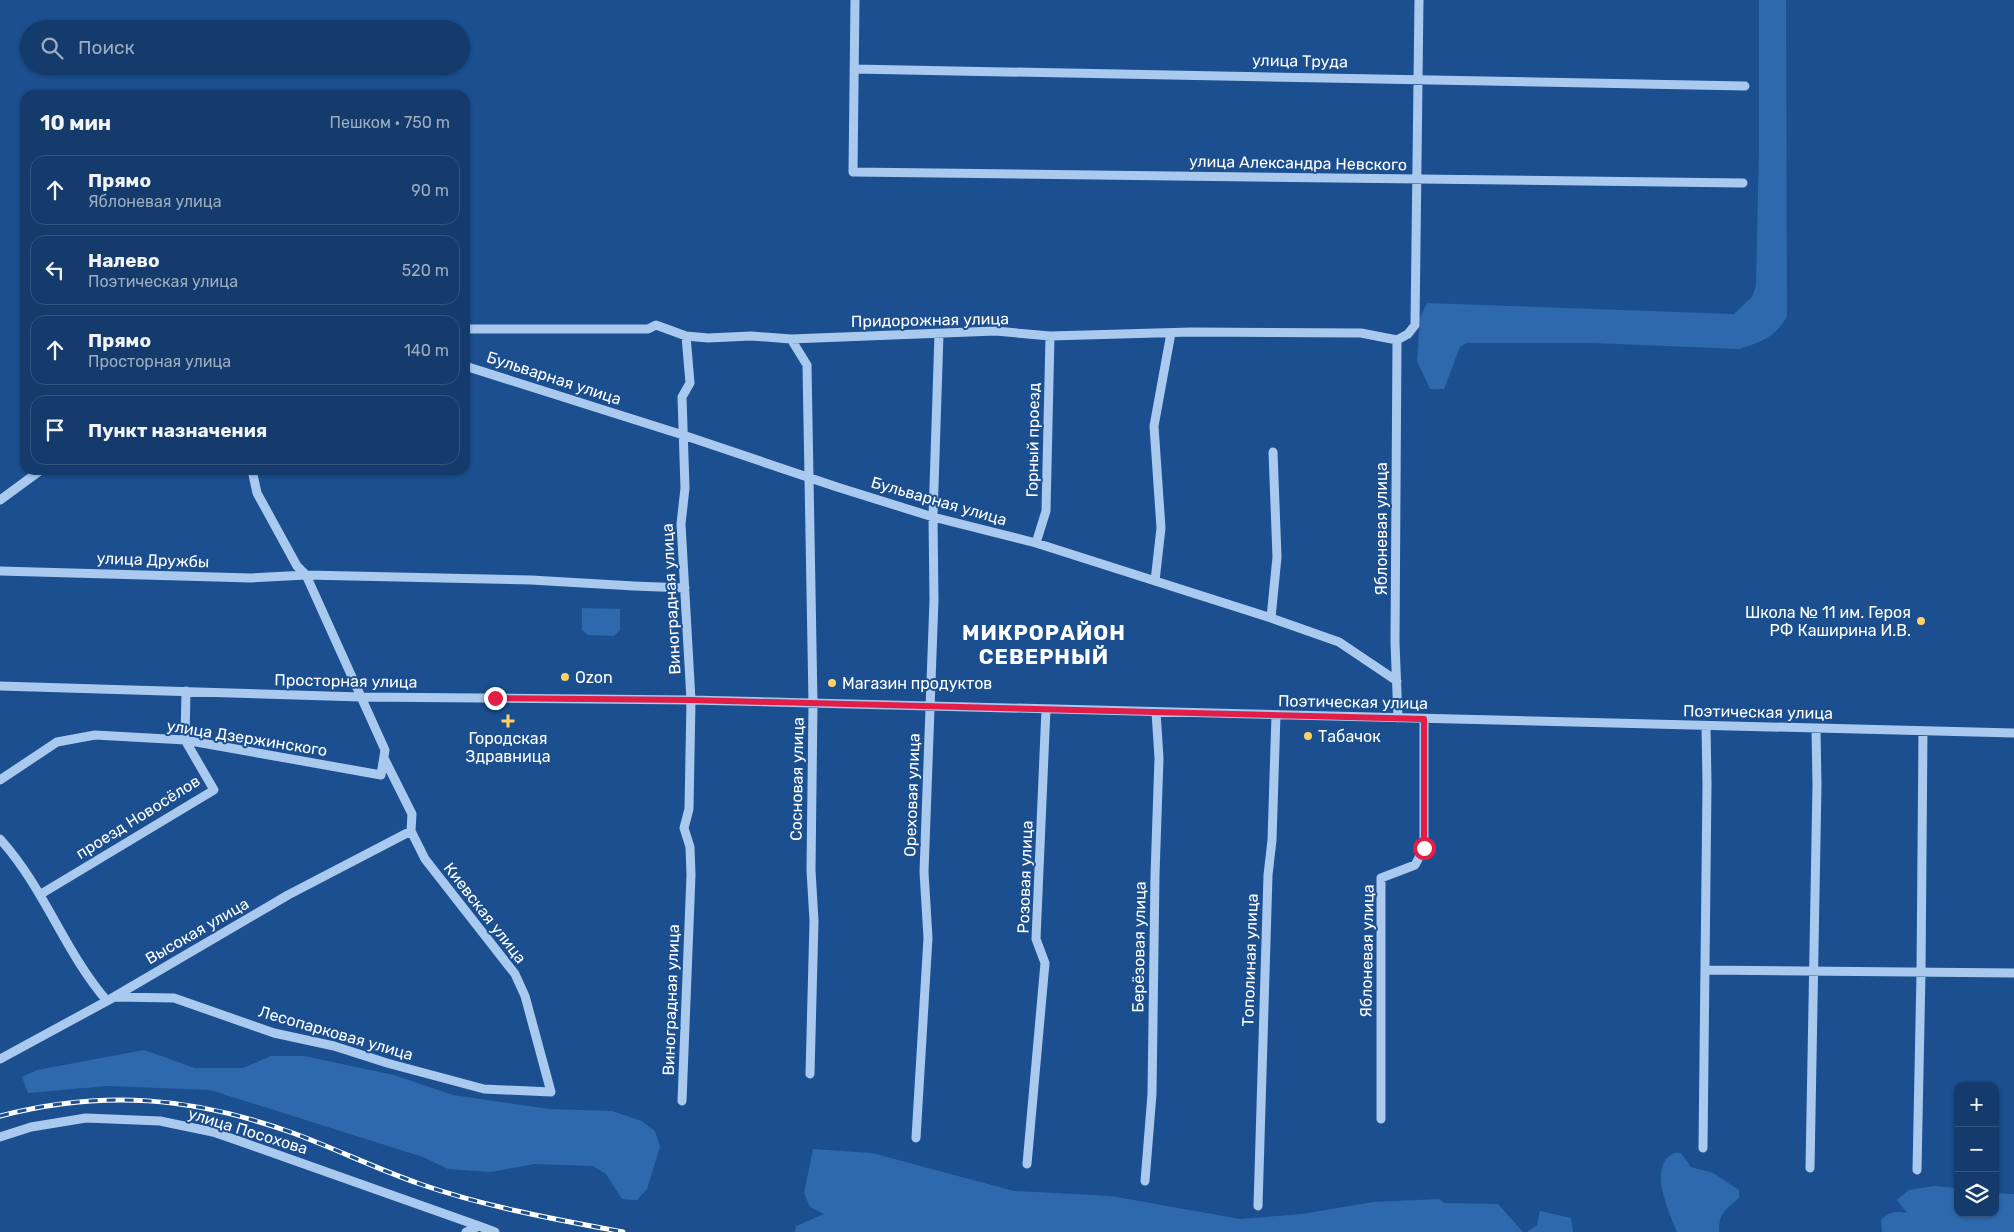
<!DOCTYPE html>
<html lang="ru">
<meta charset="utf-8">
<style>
:root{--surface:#143b6b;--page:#1d4271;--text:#f1f3f6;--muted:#9dadc1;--line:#33557e}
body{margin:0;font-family:Rubik,sans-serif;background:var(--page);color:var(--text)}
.controls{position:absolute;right:15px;bottom:15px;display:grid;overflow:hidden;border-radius:10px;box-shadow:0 1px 4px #0004}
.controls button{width:45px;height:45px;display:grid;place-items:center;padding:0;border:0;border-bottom:1px solid var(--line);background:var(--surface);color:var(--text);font:25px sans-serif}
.stop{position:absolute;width:15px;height:15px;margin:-11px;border:4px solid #e11d48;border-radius:50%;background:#fff}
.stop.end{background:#e11d48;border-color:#fff;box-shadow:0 1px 5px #0008}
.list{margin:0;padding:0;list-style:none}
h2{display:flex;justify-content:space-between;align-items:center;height:65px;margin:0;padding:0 20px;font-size:21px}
h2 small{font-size:16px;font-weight:400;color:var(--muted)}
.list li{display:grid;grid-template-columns:32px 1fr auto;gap:15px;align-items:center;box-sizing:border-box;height:70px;margin:0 10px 10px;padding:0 10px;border:1px solid var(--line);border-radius:15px}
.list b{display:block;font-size:19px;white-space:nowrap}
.list p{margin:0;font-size:16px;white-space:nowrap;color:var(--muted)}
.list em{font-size:16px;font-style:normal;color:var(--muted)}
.icon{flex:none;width:28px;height:28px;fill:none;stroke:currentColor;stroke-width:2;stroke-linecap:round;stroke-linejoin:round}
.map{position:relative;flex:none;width:2014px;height:1232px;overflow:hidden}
.search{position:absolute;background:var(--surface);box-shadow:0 1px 4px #0004;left:20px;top:20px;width:450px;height:55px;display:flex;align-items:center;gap:12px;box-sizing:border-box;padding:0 18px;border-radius:28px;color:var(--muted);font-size:19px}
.panel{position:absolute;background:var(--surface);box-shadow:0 1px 4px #0004;left:20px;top:90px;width:450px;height:385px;border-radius:15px}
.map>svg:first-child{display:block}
.green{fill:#2e69ad}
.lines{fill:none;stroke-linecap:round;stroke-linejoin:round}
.minor{stroke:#a9c9ee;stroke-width:9}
.rail-casing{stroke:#fff;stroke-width:5}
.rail{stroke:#1b4f8f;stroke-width:3;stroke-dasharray:9;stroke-linecap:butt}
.route{stroke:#e11d48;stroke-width:6}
.poi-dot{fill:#ffd166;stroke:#1b4f8f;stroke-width:2}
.labels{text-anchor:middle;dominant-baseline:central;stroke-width:4;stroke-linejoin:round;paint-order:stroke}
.street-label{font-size:16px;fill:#fff;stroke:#1b4f8f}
.poi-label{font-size:16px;fill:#fff;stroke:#1b4f8f;text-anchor:start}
.district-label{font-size:21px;font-weight:bold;letter-spacing:1px;fill:#fff;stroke:#1b4f8f}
</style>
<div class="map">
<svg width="2014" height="1232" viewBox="0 0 2014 1232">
<rect width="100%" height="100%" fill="#1b4f8f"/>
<path class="green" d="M1759,0H1786L1787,316C1776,337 1761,342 1739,349L1593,343H1466L1460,347L1444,389H1430L1417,361L1420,318L1427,303L1734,314L1752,297L1756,285L1759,145Z
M582,608L620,609V630L614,636L588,635L582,630Z
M144,1050L195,1068H243L271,1056H304L394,1075L453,1095L549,1109L612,1111L642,1121L655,1131L660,1147L647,1189L637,1200L622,1199L606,1174L593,1166L534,1164L491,1172L448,1169L423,1157L210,1090L107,1086L28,1093L22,1077L37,1070Z
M813,1149L872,1153L1014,1191L1111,1196L1240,1219L1302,1214L1373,1202L1439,1199L1444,1203L1498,1204L1523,1232H795L796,1226L824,1214L810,1207L804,1193Z
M1674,1153H1681L1691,1167L1713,1173L1739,1190V1198C1725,1210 1719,1213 1719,1232H1677C1669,1212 1647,1166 1674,1153Z
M1934,1186L1958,1188V1213H1995V1193L2014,1194V1232H1882L1881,1220C1890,1211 1896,1211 1907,1213L1897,1200L1909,1190Z
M1540,1211L1571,1218L1573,1232H1527L1537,1225Z"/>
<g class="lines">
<path class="minor" d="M855,0L853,172L1743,183
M854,69L1745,86
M465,329H648L656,325L686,336L708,338L751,336L791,339L995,331L1050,336L1191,332L1361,333L1397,340
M791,339L807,365L813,703L811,870L814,921L810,1074
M1397,340L1395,643L1398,718
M1397,340L1408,334L1415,325L1419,0
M465,366L683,435L837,487L933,517L1036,543L1271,618L1339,642L1397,681
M0,500L41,470
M1036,543L1046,511L1050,336
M0,571L251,578L306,575L531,580L634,586L685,588
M1155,581L1161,528L1154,426L1171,333
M1271,618L1277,557L1273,452
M0,686L361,697L691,700L2014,733
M0,780L57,742L95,735L185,740L381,775L385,750L306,575L297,566L257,493L252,470
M0,839C45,889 64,951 107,1001
M41,894L214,790L185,740L186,691
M1705,970L2014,973
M114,997L174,998L274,1033L334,1046L387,1063L484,1089L551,1092L525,996L515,974L425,859L411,831L412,814L384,758
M0,1059L107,1001L288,895L411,831
M682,1101L691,875L690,847L684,828L689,809L691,700L681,524L685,488L682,397L690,383L686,336
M1381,1119V878L1415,865L1424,848V719
M0,1137L31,1127L86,1118L160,1121L213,1132L242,1142L479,1226
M916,1138L928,938L924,872L934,600L933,517L939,334
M1703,1148L1707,784L1706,726
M1027,1164L1045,963L1036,939L1046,709
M1810,1168L1817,785L1816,728
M1917,1170L1921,973L1923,731
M1145,1181L1152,1094L1155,875L1159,758L1156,712
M1258,1206L1268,875L1272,840L1276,715
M466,1232L479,1226L495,1232"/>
<defs>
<path id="rail" d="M0,1116C104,1089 193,1097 293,1133C336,1149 377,1169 420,1184C486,1207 554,1219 623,1232"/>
</defs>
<use href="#rail" class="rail-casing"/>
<use href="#rail" class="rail"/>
</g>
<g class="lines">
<path class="route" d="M495,698L691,700L1424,719V848"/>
</g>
<g class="poi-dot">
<circle cx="1921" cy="621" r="5"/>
<circle cx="565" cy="677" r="5"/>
<circle cx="832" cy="683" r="5"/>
<path d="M505.5 713.5h5v5h5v5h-5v5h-5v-5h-5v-5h5z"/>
<circle cx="1308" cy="736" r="5"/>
</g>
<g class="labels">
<g class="street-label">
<text transform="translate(1300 61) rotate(1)">улица Труда</text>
<text transform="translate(1298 163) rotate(1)">улица Александра Невского</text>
<text transform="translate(930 320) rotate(-1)">Придорожная улица</text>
<text transform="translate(554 378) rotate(18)">Бульварная улица</text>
<text transform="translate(1033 440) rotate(-89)">Горный проезд</text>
<text transform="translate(939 501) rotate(16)">Бульварная улица</text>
<text transform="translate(1381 529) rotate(-90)">Яблоневая улица</text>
<text transform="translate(153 560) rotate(2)">улица Дружбы</text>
<text transform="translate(671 599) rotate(-93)">Виноградная улица</text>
<text transform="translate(346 681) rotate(1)">Просторная улица</text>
<text transform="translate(1353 702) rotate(1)">Поэтическая улица</text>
<text transform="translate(1758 712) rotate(1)">Поэтическая улица</text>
<text transform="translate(247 738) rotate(9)">улица Дзержинского</text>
<text transform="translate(797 779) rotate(-89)">Сосновая улица</text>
<text transform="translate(912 795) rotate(-88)">Ореховая улица</text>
<text transform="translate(138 817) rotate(-32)">проезд Новосёлов</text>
<text transform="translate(1025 877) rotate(-88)">Розовая улица</text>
<text transform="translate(485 913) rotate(52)">Киевская улица</text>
<text transform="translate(197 931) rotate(-30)">Высокая улица</text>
<text transform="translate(1139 947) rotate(-89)">Берёзовая улица</text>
<text transform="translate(1367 951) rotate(-89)">Яблоневая улица</text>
<text transform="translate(1250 960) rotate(-88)">Тополиная улица</text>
<text transform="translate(671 1000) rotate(-88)">Виноградная улица</text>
<text transform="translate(336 1033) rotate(16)">Лесопарковая улица</text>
<text transform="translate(248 1131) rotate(17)">улица Посохова</text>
</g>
<g class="poi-label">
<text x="1911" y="612" text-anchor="end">Школа № 11 им. Героя<tspan x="1911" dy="18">РФ Каширина И.В.</tspan></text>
<text x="575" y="677">Ozon</text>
<text x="842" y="683">Магазин продуктов</text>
<text x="1318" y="736">Табачок</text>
<text x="508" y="738" text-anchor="middle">Городская<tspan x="508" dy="18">Здравница</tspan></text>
</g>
<g class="district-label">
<text x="1044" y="632">МИКРОРАЙОН<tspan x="1044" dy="24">СЕВЕРНЫЙ</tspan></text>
</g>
</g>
</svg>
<div class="controls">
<button>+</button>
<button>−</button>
<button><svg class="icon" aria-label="layers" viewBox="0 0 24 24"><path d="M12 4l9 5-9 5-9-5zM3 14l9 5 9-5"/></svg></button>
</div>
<div class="stop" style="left:1424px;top:848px"></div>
<div class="stop end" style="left:495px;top:698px"></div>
<div class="search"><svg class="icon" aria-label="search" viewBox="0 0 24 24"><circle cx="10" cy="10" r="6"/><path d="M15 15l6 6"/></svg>Поиск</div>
<section class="panel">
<h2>10 мин<small>Пешком · 750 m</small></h2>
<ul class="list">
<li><svg class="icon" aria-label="ahead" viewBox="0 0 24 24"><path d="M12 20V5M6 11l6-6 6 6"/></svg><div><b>Прямо</b><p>Яблоневая улица</p></div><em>90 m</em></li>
<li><svg class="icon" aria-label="left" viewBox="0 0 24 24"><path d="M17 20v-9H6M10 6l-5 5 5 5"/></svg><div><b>Налево</b><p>Поэтическая улица</p></div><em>520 m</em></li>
<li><svg class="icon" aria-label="ahead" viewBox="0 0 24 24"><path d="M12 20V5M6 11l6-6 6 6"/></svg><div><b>Прямо</b><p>Просторная улица</p></div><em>140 m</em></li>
<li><svg class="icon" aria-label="arrive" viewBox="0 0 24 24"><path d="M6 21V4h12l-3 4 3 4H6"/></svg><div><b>Пункт назначения</b></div></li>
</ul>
</section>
</div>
